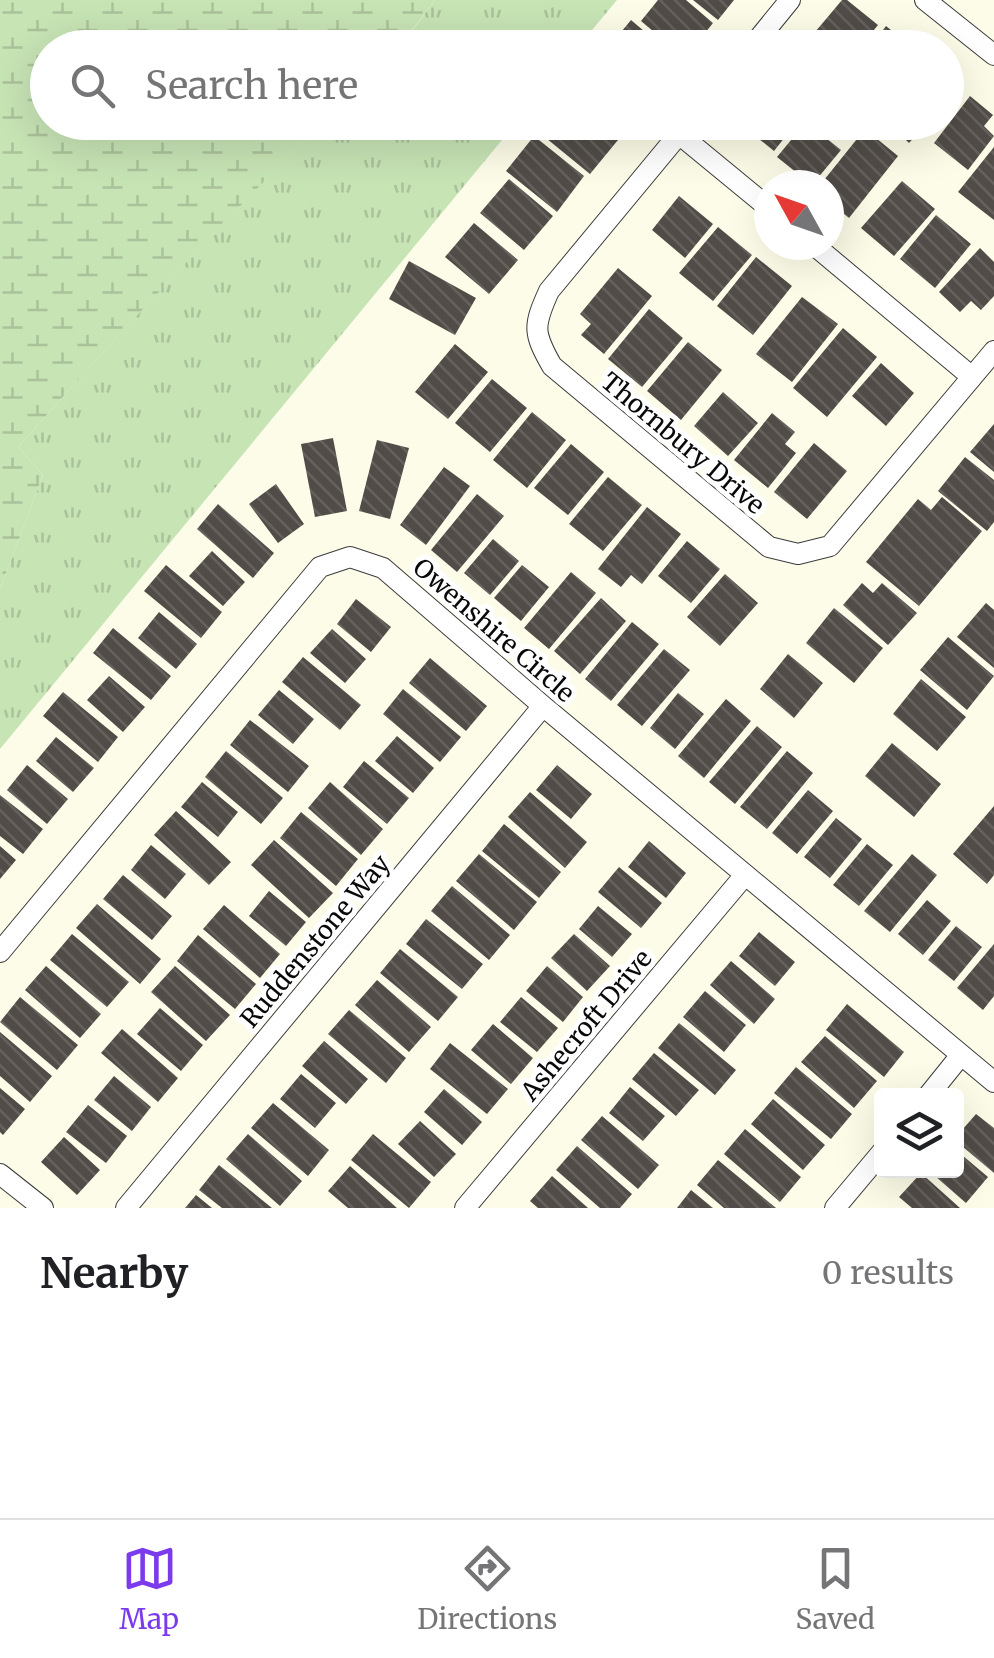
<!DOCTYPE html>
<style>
:root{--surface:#fff;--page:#f6f6f6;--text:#202124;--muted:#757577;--line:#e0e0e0;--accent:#7c3aed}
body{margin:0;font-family:Merriweather,serif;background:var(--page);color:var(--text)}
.controls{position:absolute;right:30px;bottom:30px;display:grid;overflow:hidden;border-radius:10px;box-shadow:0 10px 40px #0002}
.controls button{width:90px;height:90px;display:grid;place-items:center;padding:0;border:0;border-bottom:2px solid var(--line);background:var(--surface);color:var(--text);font:50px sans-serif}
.compass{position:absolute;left:754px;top:170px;width:90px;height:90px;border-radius:50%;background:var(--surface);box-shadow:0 10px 40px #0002;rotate:310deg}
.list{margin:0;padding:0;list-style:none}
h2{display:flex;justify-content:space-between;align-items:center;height:130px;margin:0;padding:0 40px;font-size:42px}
h2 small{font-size:32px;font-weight:400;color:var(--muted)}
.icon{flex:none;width:55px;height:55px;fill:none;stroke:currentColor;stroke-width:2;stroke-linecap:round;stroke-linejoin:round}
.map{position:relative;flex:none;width:994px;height:1208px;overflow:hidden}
.search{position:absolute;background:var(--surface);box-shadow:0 10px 40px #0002;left:30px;right:30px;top:30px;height:110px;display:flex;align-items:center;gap:25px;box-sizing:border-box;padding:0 35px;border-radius:55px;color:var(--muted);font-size:38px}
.sheet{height:310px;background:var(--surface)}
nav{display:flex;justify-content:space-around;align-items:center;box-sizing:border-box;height:140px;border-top:2px solid var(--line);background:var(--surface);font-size:28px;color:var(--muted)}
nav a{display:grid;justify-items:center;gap:5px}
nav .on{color:var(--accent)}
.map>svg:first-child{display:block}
.grass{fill:url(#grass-tufts)}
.wetland{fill:url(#wetland-marsh)}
.building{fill:url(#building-back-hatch)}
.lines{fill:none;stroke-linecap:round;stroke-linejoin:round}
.street-casing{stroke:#3c3c3c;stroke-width:22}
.street{stroke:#fff;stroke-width:20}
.labels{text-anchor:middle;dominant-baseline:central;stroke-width:10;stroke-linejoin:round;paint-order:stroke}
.street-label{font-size:25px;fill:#090909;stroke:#fff}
</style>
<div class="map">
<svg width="994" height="1208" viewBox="0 0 994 1208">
<defs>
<pattern id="grass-tufts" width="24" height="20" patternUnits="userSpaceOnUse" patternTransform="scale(2.5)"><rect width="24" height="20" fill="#c7e4b5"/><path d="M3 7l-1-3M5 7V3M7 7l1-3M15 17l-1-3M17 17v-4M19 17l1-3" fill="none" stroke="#aac29a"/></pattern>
<pattern id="wetland-marsh" width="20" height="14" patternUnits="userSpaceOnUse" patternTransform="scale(2.5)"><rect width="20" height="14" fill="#c7e4b5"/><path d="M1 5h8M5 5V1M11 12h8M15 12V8" fill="none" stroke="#aac29a"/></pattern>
<pattern id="building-back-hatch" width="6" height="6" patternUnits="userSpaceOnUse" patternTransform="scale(2.5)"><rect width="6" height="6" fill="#514c47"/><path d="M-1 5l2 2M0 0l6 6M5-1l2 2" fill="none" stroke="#65615d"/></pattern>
</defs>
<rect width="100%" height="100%" fill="#fdfce8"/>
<path class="grass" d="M435,0H617L578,47L399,48Z
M323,123H516L0,749V589L43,475L18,447C117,336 216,226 323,123Z"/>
<path class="wetland" d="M0,0H435L399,47L48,48V122L323,123C217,226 117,336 18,447L43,475L0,589Z"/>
<path class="building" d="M658,0H686L713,23L693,48H673L641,21Z
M693,0H734L718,20Z
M842,0H847L878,25L859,48H810L805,44Z
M631,20L664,48H608Z
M886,26L913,48H869Z
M946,74L960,87L946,103Z
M970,96L993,115L984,126L994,136L968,170L934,143Z
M550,122H597L618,140L590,174L541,134Z
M605,122H632L622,136Z
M738,122H797L774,151Z
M806,122L841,150L812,185L777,157Z
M887,122H928L909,143Z
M865,129L898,156L849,218L829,202V185H820Z
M534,136L584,176L557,212L506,171Z
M994,147V220L958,192Z
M509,179L553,216L524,250L480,213Z
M902,181L935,209L894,256L861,228Z
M679,196L713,224L685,258L652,230Z
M936,215L971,244L935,288L900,259Z
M474,223L518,260L489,294L445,257Z
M718,227L752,255L713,301L679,273Z
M980,248L994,262V296L981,310L971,301L960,312L939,292Z
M756,257L792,286L753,335L717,306Z
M409,261L476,298L455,335L389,299Z
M618,268L652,296L604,354L581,335L591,324L580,314Z
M802,297L838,324L792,382L756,354Z
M649,309L683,338L642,387L608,359Z
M843,328L877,357L827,417L793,388Z
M688,342L722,370L681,420L647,391Z
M455,344L488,372L448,419L415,392Z
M881,363L914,393L886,426L852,396Z
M492,379L527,408L490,452L455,423Z
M723,392L758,423L728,456L694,426Z
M532,412L566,440L527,488L493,460Z
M772,413L795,432L785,444L796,453L768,488L734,460Z
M994,424V472L970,452Z
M333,438L347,511L315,517L301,444Z
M377,440L409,448L390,519L359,511Z
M814,443L847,471L807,519L774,492Z
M571,444L604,472L568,515L534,488Z
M965,457L994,480V522L987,531L938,491Z
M444,467L470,486L426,545L400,525Z
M608,477L642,505L603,551L569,524Z
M276,484L304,524L278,543L249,504Z
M477,494L504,516L457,572L431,550Z
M942,497L982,531L919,606L866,562L918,499L931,510Z
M218,504L274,553L253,578L197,529Z
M647,507L681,534L642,584L631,575L621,587L598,569Z
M493,539L519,561L490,595L464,573Z
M687,541L720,569L691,603L658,576Z
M212,551L245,582L223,606L189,576Z
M166,565L222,612L201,638L144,591Z
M522,565L549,587L521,621L494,598Z
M571,572L596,593L549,649L524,628Z
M725,574L758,603L720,646L687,617Z
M862,583L873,593L882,583L917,613L888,645L843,605Z
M601,598L626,621L580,674L554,651Z
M356,599L391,627L371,652L337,624Z
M986,603L994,610V668L957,637Z
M834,608L883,648L854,683L806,643Z
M159,612L197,644L176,669L138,638Z
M632,622L659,644L611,701L585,679Z
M113,628L171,676L151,700L93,653Z
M332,629L366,659L345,683L310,653Z
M948,637L994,676L967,710L920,670Z
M664,649L690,670L642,726L617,705Z
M788,654L823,683L794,718L760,689Z
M303,657L361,705L340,730L282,682Z
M430,658L487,706L466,731L409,683Z
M109,676L145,707L123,732L87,700Z
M921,679L966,717L937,751L893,714Z
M403,689L461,737L440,762L383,714Z
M279,690L314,719L293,744L258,715Z
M63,692L118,737L98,762L43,716Z
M678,693L704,714L675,749L650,728Z
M726,699L751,721L704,778L678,756Z
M250,720L309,766L288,792L230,745Z
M757,726L782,747L735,804L709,782Z
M397,736L434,768L413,793L375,761Z
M56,737L94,768L73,792L36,761Z
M892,743L941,784L914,817L865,776Z
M226,751L283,798L261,824L205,777Z
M787,751L813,773L767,829L740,807Z
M364,761L409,798L387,824L343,787Z
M27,765L68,799L47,824L7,790Z
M557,765L592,794L571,819L536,790Z
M202,782L238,812L218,837L181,807Z
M330,782L383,829L361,855L308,808Z
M808,790L833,811L797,854L772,833Z
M530,792L587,842L565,868L508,817Z
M0,795L43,829L23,854L0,836Z
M994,806V875L987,884L953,854Z
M176,811L231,862L209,885L154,835Z
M301,812L358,859L336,886L280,838Z
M836,818L862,839L830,878L804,857Z
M504,824L561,872L539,898L482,851Z
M274,840L333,893L309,918L251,865Z
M649,841L686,873L666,898L628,867Z
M867,844L893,865L859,906L833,885Z
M151,845L186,874L165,899L131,870Z
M0,846L16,860L0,879Z
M479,854L537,902L514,930L456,881Z
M912,854L937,875L890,932L864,911Z
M619,867L662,903L641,928L598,892Z
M123,875L172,916L152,940L103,899Z
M452,886L510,935L489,960L431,911Z
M269,891L306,922L286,946L249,916Z
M927,900L951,921L923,955L898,934Z
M97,904L161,959L140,984L76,928Z
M224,905L280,954L260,978L203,929Z
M598,906L632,934L612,957L579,929Z
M426,919L483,964L462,989L406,944Z
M956,926L982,947L954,981L928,960Z
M759,932L795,962L775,986L739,956Z
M72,934L129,982L107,1007L50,960Z
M574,934L610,966L587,991L551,958Z
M198,935L256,984L235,1009L177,961Z
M994,944V996L983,1010L957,988Z
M400,949L458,997L438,1021L380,973Z
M731,961L775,999L754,1024L710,985Z
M46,966L101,1014L80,1038L25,990Z
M175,966L230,1015L206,1041L151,992Z
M547,966L583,997L563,1022L526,991Z
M377,980L431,1027L409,1052L355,1005Z
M705,991L746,1025L724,1052L683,1017Z
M20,997L78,1045L57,1070L0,1022Z
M521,997L558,1028L537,1052L500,1022Z
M847,1004L904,1052L884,1077L826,1030Z
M160,1008L203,1045L181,1071L137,1034Z
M349,1010L406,1058L386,1083L328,1034Z
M679,1023L736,1070L715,1095L658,1048Z
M493,1024L533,1058L511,1084L471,1050Z
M122,1029L178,1078L158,1102L101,1053Z
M0,1032L52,1076L30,1102L0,1076Z
M825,1036L877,1081L854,1108L801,1062Z
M324,1041L368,1079L346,1104L302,1066Z
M450,1043L508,1089L487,1114L430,1069Z
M654,1053L699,1090L676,1116L632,1079Z
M796,1067L852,1114L831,1139L774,1093Z
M301,1074L336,1103L315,1128L280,1099Z
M114,1076L151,1107L132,1131L94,1100Z
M630,1087L665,1116L643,1141L609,1113Z
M0,1088L25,1109L3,1135L0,1132Z
M444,1089L482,1122L462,1145L424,1112Z
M773,1099L825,1145L803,1170L751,1124Z
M273,1103L329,1150L308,1176L251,1128Z
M88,1105L127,1136L106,1163L66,1132Z
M976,1114L994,1128V1173L956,1141V1137Z
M602,1116L659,1165L638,1189L581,1140Z
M420,1121L456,1154L434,1177L398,1144Z
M745,1129L801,1177L780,1202L724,1154Z
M248,1134L302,1181L280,1206L226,1159Z
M373,1134L431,1182L409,1208L351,1160Z
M64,1137L100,1170L77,1195L41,1162Z
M577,1146L632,1194L620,1208H600L556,1170Z
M956,1150L988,1177L966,1203L928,1170H956Z
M718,1160L776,1208H724L697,1185Z
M219,1165L272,1208H222L199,1190Z
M350,1166L397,1208H348L328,1191Z
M921,1173L960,1208H912L899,1197Z
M552,1176L588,1208H538L530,1201Z
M691,1190L713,1208H677Z
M196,1195L212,1208H185Z"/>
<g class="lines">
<defs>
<path id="street" d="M925,0L994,55
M751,48L790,0
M689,122L549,291C533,326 533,333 552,366L769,547L798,554L830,546L994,351
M679,134L769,208
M814,245L972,377
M0,952L320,567L350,557L383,568L543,706L994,1082
M928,1096L961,1055
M0,1174L43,1208
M126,1208L543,706
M465,1208L745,875
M835,1208L882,1152"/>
</defs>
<use href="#street" class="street-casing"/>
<use href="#street" class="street"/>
</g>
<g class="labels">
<g class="street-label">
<text transform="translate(683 443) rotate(40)">Thornbury Drive</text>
<text transform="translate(494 630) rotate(41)">Owenshire Circle</text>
<text transform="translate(315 941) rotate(-50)">Ruddenstone Way</text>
<text transform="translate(586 1025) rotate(-50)">Ashecroft Drive</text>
</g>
</g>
</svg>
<div class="controls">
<button><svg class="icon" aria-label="layers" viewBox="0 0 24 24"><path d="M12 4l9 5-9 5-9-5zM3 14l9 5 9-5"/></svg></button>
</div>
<svg class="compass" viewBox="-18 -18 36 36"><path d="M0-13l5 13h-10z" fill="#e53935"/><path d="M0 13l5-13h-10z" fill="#757577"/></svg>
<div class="search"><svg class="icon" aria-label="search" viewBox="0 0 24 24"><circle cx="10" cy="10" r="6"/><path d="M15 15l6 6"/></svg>Search here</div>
</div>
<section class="sheet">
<h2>Nearby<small>0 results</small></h2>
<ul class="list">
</ul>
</section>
<nav>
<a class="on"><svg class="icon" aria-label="map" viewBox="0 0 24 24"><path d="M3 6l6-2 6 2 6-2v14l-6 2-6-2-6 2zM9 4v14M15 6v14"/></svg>Map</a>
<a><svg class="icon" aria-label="directions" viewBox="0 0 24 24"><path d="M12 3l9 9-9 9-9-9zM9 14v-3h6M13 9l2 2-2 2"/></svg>Directions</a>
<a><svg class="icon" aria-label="saved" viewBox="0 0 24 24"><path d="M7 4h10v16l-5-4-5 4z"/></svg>Saved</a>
</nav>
